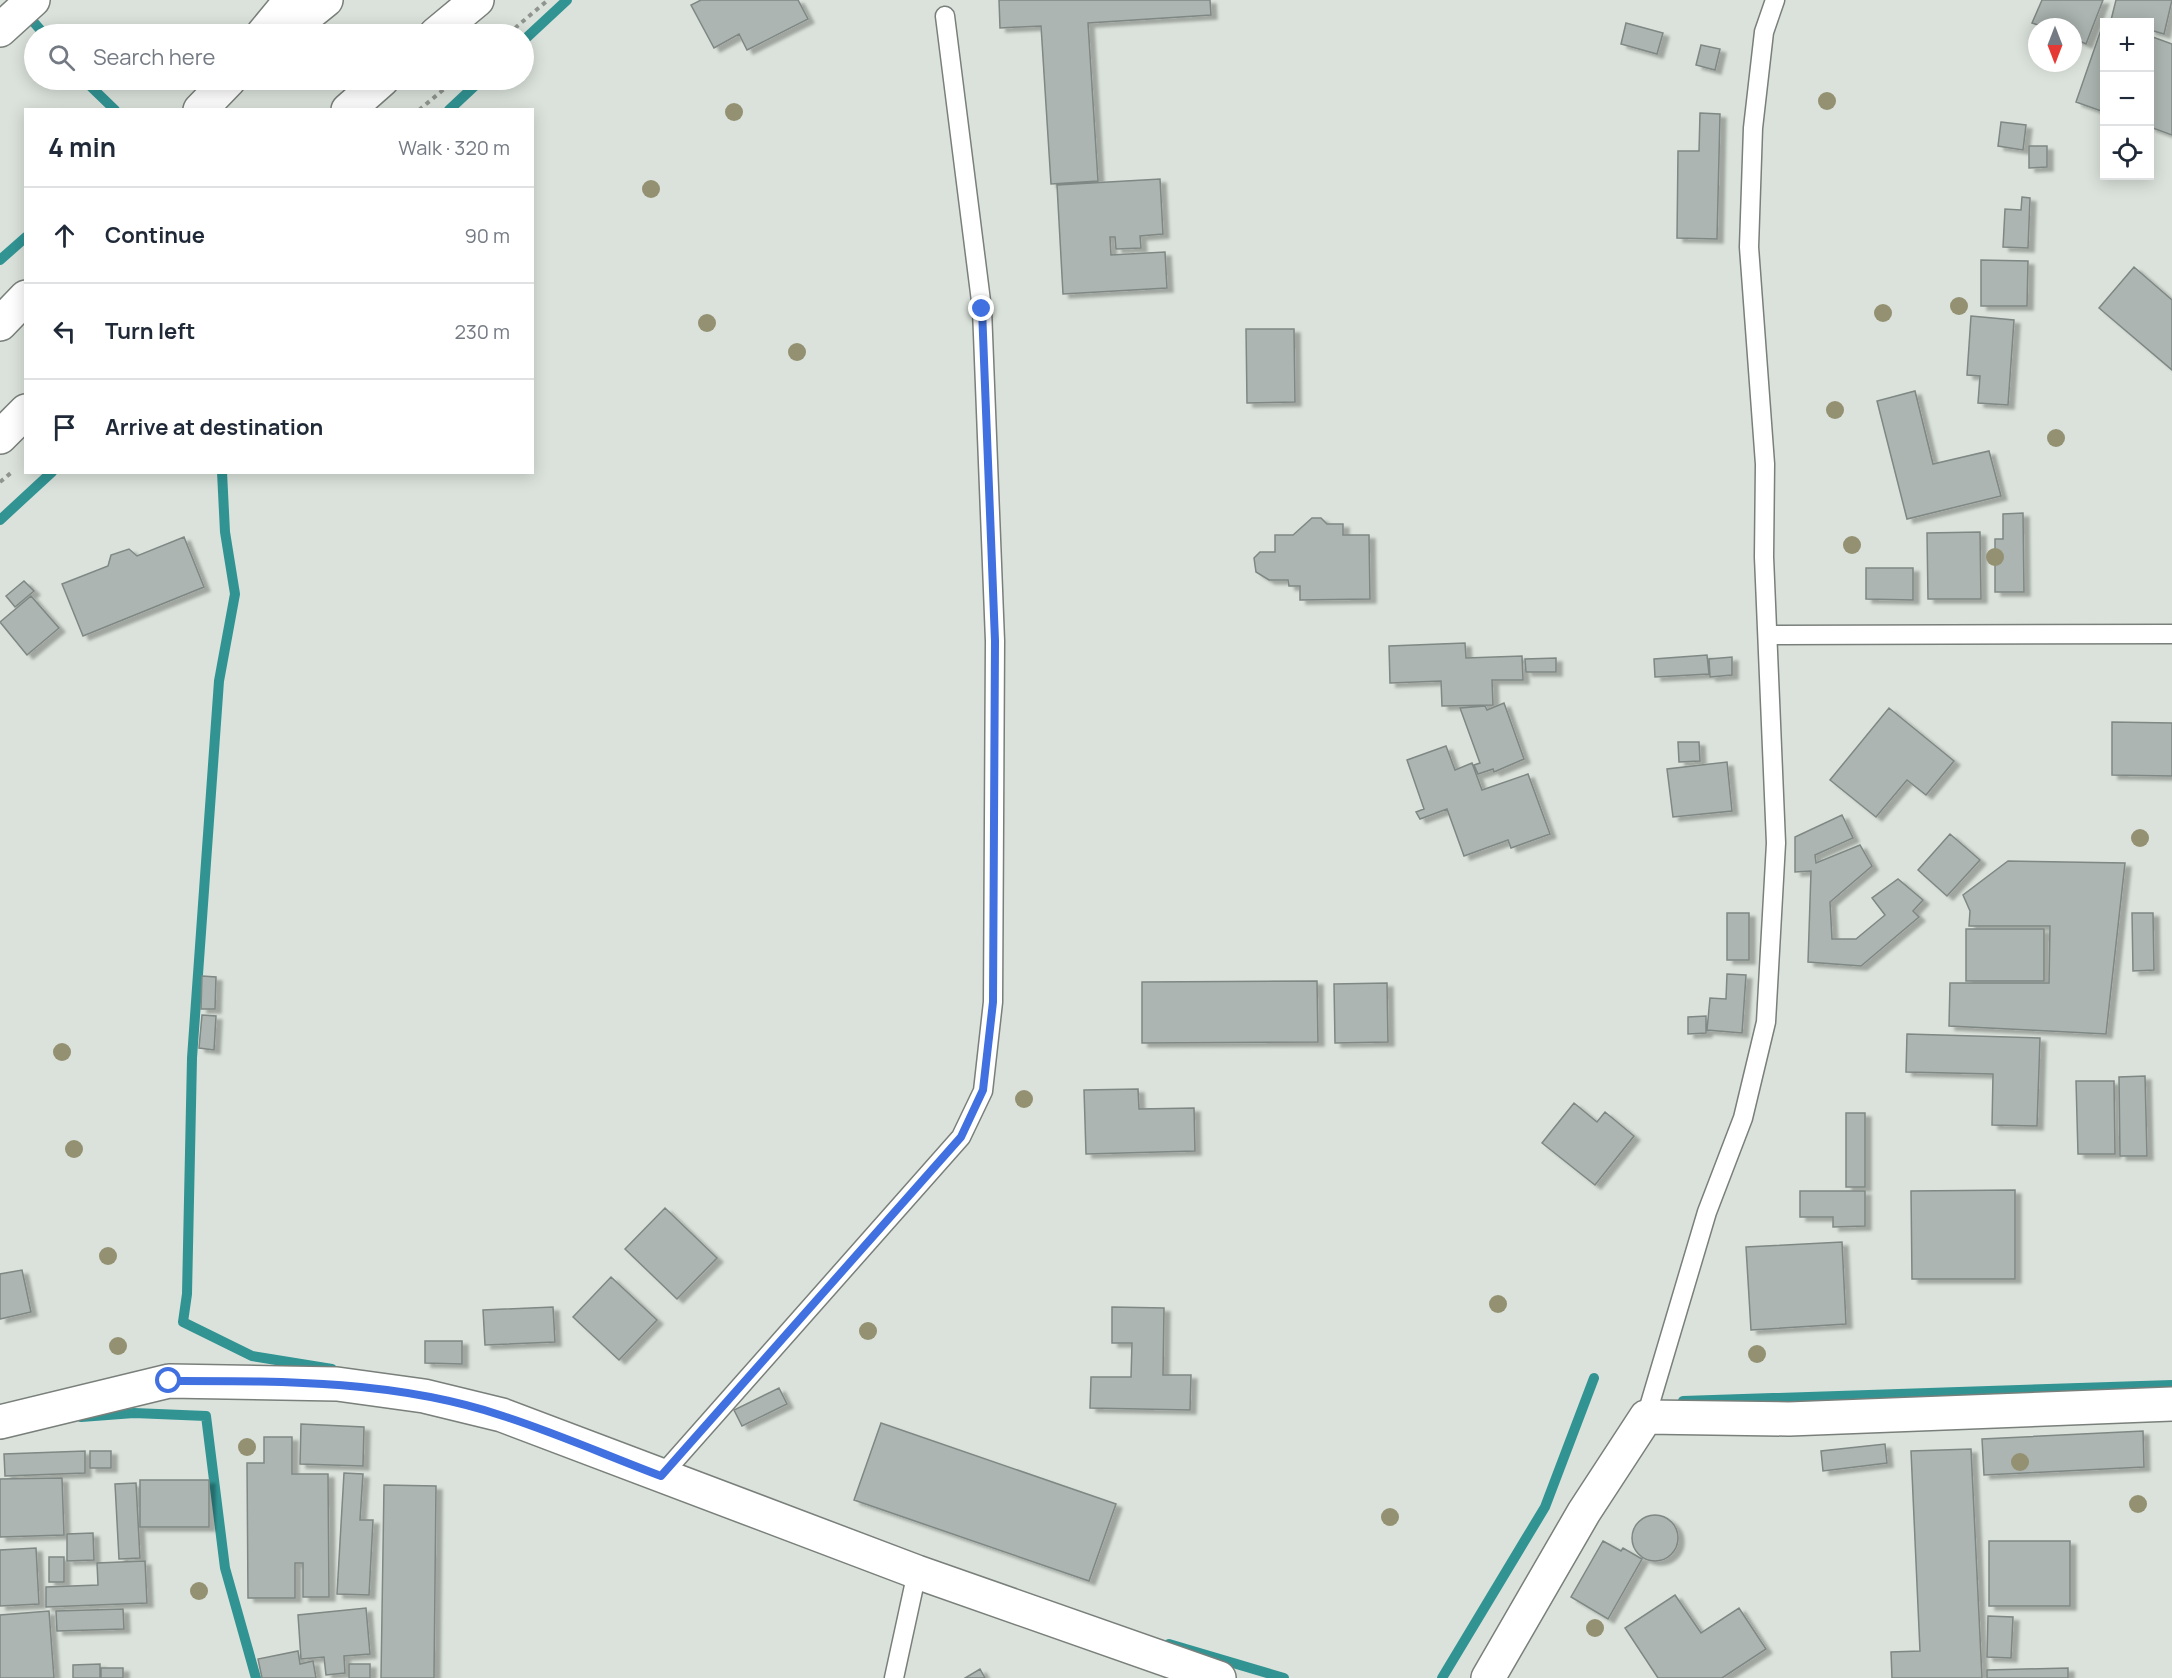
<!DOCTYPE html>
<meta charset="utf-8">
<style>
:root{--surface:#fff;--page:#f6f6f7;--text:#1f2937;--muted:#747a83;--line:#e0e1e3}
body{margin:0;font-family:Manrope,sans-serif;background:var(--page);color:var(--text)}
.controls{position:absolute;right:18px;top:18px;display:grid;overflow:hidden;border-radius:0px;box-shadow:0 3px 15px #0003}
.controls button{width:54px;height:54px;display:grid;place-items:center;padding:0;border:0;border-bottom:2px solid var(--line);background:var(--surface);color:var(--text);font:30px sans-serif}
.compass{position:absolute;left:2028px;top:18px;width:54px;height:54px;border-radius:50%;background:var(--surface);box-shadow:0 3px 15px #0003;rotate:180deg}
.stop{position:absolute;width:18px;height:18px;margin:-14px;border:4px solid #4170e1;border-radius:50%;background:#fff}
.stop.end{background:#4170e1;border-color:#fff;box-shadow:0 2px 6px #0008}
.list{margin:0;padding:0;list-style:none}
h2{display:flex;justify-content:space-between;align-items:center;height:78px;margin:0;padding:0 24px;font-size:26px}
h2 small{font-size:20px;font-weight:400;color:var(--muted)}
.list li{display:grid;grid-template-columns:39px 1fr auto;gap:18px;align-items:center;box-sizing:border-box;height:96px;padding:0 24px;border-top:2px solid var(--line)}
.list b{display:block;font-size:22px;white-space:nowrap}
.list em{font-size:20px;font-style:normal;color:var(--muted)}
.icon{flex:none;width:33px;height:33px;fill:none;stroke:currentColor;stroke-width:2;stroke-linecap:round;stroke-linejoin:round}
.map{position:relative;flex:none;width:2172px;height:1678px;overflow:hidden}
.search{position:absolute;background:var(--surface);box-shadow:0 3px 15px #0003;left:24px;top:24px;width:510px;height:66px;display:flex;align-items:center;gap:15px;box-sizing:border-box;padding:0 21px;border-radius:33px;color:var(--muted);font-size:22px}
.panel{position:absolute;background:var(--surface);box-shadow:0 3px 15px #0003;left:24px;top:108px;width:510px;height:366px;border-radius:0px}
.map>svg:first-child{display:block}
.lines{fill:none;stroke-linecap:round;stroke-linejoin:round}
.stream{stroke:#319493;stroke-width:10}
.building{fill:#acb5b1;stroke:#7f8884;stroke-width:1.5;filter:url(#shadow)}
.lane-casing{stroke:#797f7a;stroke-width:21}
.secondary-casing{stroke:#797f7a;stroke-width:36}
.primary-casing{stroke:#797f7a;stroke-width:36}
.path{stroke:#8f948f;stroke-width:4;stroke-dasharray:4.5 4.5;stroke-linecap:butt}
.lane{stroke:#fff;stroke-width:18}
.secondary{stroke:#fff;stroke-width:33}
.primary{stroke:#fff;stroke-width:33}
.tree{fill:#939171}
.route{stroke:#4170e1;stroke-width:8}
</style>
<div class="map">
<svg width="2172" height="1678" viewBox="0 0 2172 1678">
<defs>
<filter id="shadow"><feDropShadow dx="6" dy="4" stdDeviation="1.5" flood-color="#0004"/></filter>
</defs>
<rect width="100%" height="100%" fill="#dbe2db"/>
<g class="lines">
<path class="stream" d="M31,19L44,34
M524,40L567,0
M84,80L115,110
M449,110L481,80
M0,260L26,237
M222,472L225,532L235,594L219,681L192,1058L187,1294L183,1322L252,1356L332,1369
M0,520L52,472
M1683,1401L2172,1385
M81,1417L134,1413L206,1416L225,1568L256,1678
M1169,1644L1284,1678
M1442,1678L1545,1507L1594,1378"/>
</g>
<path class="building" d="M701,0H798L808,19L747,50L739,34L714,48L691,5Z
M999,0H1210L1211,15L1088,23L1098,181L1051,184L1041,26L1000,28Z
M2042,0H2103L2086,44L2073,38V27H2044L2032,23Z
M2116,0H2172L2164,34L2150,30V22L2111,20Z
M2104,21L2109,22H2104V112L2076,102Z
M1626,23L1663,33L1657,54L1621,44Z
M2150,36L2172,44V135L2150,127Z
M1701,45L1720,49L1715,70L1696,65Z
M1700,113L1720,114L1717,239L1677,238L1678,151H1699Z
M2001,122L2026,125L2023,150L1998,146Z
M2029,146H2047V167L2029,168Z
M1160,179L1163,234L1140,236L1141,248L1116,249L1115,237H1110L1111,255L1165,252L1167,288L1063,294L1057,185Z
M2022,197L2030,198L2028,248L2003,247L2005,209L2021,210Z
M1981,260L2028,261L2027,306H1981Z
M2134,267L2172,300V370L2099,308Z
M1971,316L2014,320L2008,405L1978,403L1980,376L1967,375Z
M1246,329H1294L1295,402L1247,403Z
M1915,391L1933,464L1989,451L2001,496L1907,519L1877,401Z
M2023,513L2024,592H1995V539H2003V514Z
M1312,518H1321L1327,524H1343V535H1369L1370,599L1300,600V586H1289L1288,580H1269L1256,572L1254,558L1260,552H1275V535H1293Z
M1980,532L1981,599H1928L1927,533Z
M184,537L204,587L83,636L62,584L108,566L111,555L129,549L137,556Z
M1866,568H1913V600L1866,599Z
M24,581L34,591L15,607L6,596Z
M31,596L59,628L27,655L0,622Z
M1465,643L1466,658L1522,656L1523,680H1492L1493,705L1442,706L1441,681L1390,683L1389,646Z
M1707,655L1709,674L1655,677L1654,659Z
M1732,657V675L1710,677L1709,659Z
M1556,658V672H1526L1525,659Z
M1504,703L1524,759L1494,772L1493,769L1478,774L1474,765L1480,763L1460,708L1485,706L1487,710Z
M1889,708L1954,761L1926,795L1907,780L1876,817L1830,780Z
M2112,722L2172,723V776L2112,775Z
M1678,742H1699L1700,761L1679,762Z
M1446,746L1455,770L1472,763L1482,790L1528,774L1550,834L1511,848L1508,840L1464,856L1447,809L1420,819L1416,812L1424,809L1407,760Z
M1727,762L1732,811L1673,817L1667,769Z
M1842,815L1853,838L1815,855L1816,863L1860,845L1872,866L1830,902L1832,939H1856L1885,915L1872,898L1898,879L1923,900L1913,911L1919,917L1861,966L1808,962L1811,871L1795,872V837Z
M1950,834L1980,860L1947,896L1918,870Z
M2008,861L2125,863L2106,1034L1949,1026L1950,983H2049L2050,926H1969L1970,911L1963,895Z
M1727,913H1749V960H1727Z
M2132,913H2153L2154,970L2133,971Z
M1966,929H2044V981H1966Z
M1727,974L1746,975L1742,1033L1707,1030L1710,998L1726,999Z
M202,976L216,977L215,1009H201Z
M1317,981L1318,1042L1142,1043V982Z
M1387,983L1388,1042L1335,1043L1334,984Z
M202,1015L216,1016L214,1050L199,1048Z
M1706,1016V1033L1688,1034V1017Z
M1907,1034L2040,1038L2037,1126L1992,1125L1993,1074L1906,1072Z
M2145,1076L2147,1156H2120L2119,1077Z
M2076,1081H2114L2115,1154H2078Z
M1138,1089L1139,1109L1194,1108L1195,1151L1086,1154L1084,1090Z
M1574,1103L1597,1122L1605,1112L1634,1136L1595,1185L1542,1143Z
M1846,1113H1865V1187H1846Z
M2015,1190V1279H1912L1911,1191Z
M1800,1191H1865V1226L1833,1227V1217H1800Z
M665,1208L717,1258L677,1299L625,1249Z
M1842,1242L1846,1324L1751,1330L1746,1247Z
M22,1270L31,1312L0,1319V1274Z
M611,1277L657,1320L619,1360L573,1317Z
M553,1307L555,1342L485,1345L483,1310Z
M1112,1307L1164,1308L1163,1375H1191L1190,1410L1090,1408L1091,1377H1131L1132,1343H1112Z
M425,1341H462V1364L425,1363Z
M779,1388L787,1404L742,1426L734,1410Z
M881,1423L1116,1504L1089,1581L854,1500Z
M301,1424L364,1427L363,1466L300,1464Z
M2143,1431L2144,1467L1984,1475L1982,1439Z
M264,1437H292V1474H328L329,1597H303V1563H295V1598H248L247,1463H264Z
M1885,1444L1887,1463L1823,1471L1821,1451Z
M1971,1449L1982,1678H1892L1891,1652L1920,1651L1911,1451Z
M85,1451V1473L5,1476L4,1454Z
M90,1451H111V1468H90Z
M344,1473L363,1474L360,1520H373L369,1595L337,1594Z
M62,1478L64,1535L0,1537V1479Z
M140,1480H209V1527H140Z
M136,1483L140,1558L119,1559L115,1484Z
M384,1485L436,1486L434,1678H381Z
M1632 1538a23 23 0 1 1 46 0a23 23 0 1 1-46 0Z
M93,1533L94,1560L67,1561V1534Z
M1603,1541L1621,1551L1623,1548L1642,1559L1608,1619L1571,1597Z
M1989,1541H2070V1606H1989Z
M36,1548L39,1604L0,1606V1550Z
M49,1557H64V1582H49Z
M145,1561L147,1603L46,1607V1587L98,1585L97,1563Z
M1675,1595L1701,1633L1739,1608L1766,1649L1722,1678H1658L1625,1628Z
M366,1608L370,1654L344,1656L345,1673L326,1675L324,1657L301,1659L298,1615Z
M123,1609L124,1629L57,1631L56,1611Z
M49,1611L54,1678H0V1615Z
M1988,1616L2013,1617L2011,1658L1987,1657Z
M298,1651L300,1664L313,1661L316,1678H262L258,1659Z
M100,1664V1678H73V1665Z
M349,1664H370V1678H349Z
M101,1668H123V1678H101Z
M2068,1668V1678H1987V1670Z
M980,1669L985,1678H965Z"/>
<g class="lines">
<defs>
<path id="lane" d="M1768,635L2172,634
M1646,1417L1707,1212L1743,1118L1766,1022L1776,843L1764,557L1765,464L1749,247L1753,128L1764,32L1775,0
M661,1476L961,1137L983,1091L993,1002L995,641L982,309L945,16
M894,1678L917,1572"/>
<path id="secondary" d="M0,30L33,0
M263,34L291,0
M436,34L477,0
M348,110L382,80
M0,437L26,411
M0,1422L169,1381L337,1384L424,1396L502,1415L917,1572L1219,1678
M1488,1678L1584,1512L1646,1417L1789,1419L2172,1404"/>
<path id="primary" d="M284,34L326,0
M200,110L229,80
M0,324L26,297"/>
</defs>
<use href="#lane" class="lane-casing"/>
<use href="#secondary" class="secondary-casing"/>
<use href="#primary" class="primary-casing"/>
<path class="path" d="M508,34L548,0
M419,110L455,80
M0,482L12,472"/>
<use href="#lane" class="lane"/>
<use href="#secondary" class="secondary"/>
<use href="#primary" class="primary"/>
</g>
<g class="tree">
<circle cx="1827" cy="101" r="9"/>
<circle cx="734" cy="112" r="9"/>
<circle cx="651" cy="189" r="9"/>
<circle cx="1959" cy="306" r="9"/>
<circle cx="1883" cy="313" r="9"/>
<circle cx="707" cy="323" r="9"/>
<circle cx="797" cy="352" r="9"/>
<circle cx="1835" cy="410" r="9"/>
<circle cx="2056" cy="438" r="9"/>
<circle cx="1852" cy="545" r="9"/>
<circle cx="1995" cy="557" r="9"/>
<circle cx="2140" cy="838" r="9"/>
<circle cx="62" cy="1052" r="9"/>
<circle cx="1024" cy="1099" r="9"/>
<circle cx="74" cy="1149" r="9"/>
<circle cx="108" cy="1256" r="9"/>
<circle cx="1498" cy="1304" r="9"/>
<circle cx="868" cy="1331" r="9"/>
<circle cx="118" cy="1346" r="9"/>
<circle cx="1757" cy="1354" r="9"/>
<circle cx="247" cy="1447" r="9"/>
<circle cx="2020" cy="1462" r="9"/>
<circle cx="2138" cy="1504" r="9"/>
<circle cx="1390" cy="1517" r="9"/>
<circle cx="199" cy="1591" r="9"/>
<circle cx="1595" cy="1628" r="9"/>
</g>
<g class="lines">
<path class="route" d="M169,1381C280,1381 396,1380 503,1416C556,1433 608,1456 661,1476L961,1137L983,1090L993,1002L995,641L982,309"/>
</g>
</svg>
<div class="controls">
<button>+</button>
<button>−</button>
<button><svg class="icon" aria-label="locate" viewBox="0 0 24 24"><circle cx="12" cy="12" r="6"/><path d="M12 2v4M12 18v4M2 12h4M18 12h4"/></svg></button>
</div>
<svg class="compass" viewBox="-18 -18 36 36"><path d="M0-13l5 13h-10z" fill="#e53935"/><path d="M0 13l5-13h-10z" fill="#747a83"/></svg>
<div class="stop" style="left:169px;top:1381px"></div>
<div class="stop end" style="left:982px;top:309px"></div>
<div class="search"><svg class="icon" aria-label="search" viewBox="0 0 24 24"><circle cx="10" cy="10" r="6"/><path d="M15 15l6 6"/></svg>Search here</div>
<section class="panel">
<h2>4 min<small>Walk · 320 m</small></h2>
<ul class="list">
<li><svg class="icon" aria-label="ahead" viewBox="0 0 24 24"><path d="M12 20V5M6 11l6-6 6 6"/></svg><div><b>Continue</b></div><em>90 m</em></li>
<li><svg class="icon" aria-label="left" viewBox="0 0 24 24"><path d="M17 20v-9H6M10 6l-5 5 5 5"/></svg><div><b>Turn left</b></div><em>230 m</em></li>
<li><svg class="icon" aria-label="arrive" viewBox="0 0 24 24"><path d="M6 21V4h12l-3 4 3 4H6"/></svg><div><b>Arrive at destination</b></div></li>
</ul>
</section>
</div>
